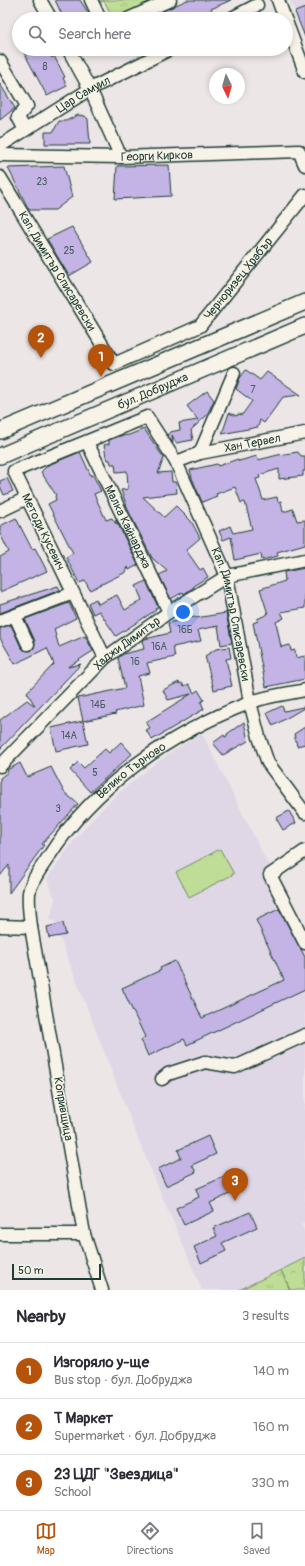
<!DOCTYPE html>
<meta charset="utf-8">
<style>
:root{--surface:#fff;--page:#f7f7f7;--text:#2b2b33;--muted:#7c7c81;--line:#e1e1e2;--accent:#b45309}
body{margin:0;font-family:Pangolin,sans-serif;background:var(--page);color:var(--text)}
.compass{position:absolute;left:209px;top:68px;width:36px;height:36px;border-radius:50%;background:var(--surface);box-shadow:0 2px 6px #0003;rotate:175deg}
.scale{position:absolute;left:12px;bottom:10px;width:89px;box-sizing:border-box;padding-left:4px;border:2px solid #1f3d34;border-top:0;font-size:11px;line-height:14px;white-space:nowrap;color:#1f3d34;-webkit-text-stroke:3px #f7f3e8;paint-order:stroke}
.you{position:absolute;left:183px;top:612px;width:14px;height:14px;margin:-10px;border:3px solid #fff;border-radius:50%;background:#1a73e8;box-shadow:0 0 0 6px #1a73e833}
.badge{display:grid;place-items:center;width:26px;height:26px;border-radius:50%;background:var(--accent);color:#fff;font-size:13px;font-weight:700}
.pin{position:absolute;translate:-50% -33px;filter:drop-shadow(0 1px 2px #0008)}
.pin::after{content:'';position:absolute;top:21px;width:14px;height:12px;background:inherit;clip-path:polygon(0 0,100% 0,50% 100%)}
.list{margin:0;padding:0;list-style:none}
h2{display:flex;justify-content:space-between;align-items:center;height:52px;margin:0;padding:0 16px;font-size:17px}
h2 small{font-size:13px;font-weight:400;color:var(--muted)}
.list li{display:grid;grid-template-columns:26px 1fr auto;gap:12px;align-items:center;box-sizing:border-box;height:56px;padding:0 16px;border-top:1px solid var(--line)}
.list b{display:block;font-size:15px;white-space:nowrap}
.list p{margin:0;font-size:13px;white-space:nowrap;color:var(--muted)}
.list em{font-size:13px;font-style:normal;color:var(--muted)}
.icon{flex:none;width:22px;height:22px;fill:none;stroke:currentColor;stroke-width:2;stroke-linecap:round;stroke-linejoin:round}
.map{position:relative;flex:none;width:305px;height:1290px;overflow:hidden}
.search{position:absolute;background:var(--surface);box-shadow:0 2px 6px #0003;left:12px;right:12px;top:12px;height:44px;display:flex;align-items:center;gap:10px;box-sizing:border-box;padding:0 14px;border-radius:22px;color:var(--muted);font-size:15px}
.sheet{height:220px;background:var(--surface)}
nav{display:flex;justify-content:space-around;align-items:center;box-sizing:border-box;height:56px;border-top:1px solid var(--line);background:var(--surface);font-size:11px;color:var(--muted)}
nav a{display:grid;justify-items:center;gap:2px}
nav .on{color:var(--accent)}
.map>svg:first-child{display:block}
.built{fill:#e0d7e6}
.grass{fill:url(#grass-tufts);stroke:#6f8d65}
.forest{fill:url(#forest-crowns);stroke:#6f8d65}
.garden{fill:#bfdd96;stroke:#6f8d65}
.building{fill:#c3b4e5;stroke:#1f3d34}
.lines{fill:none;stroke-linecap:round;stroke-linejoin:round}
.minor-casing{stroke:#1f3d34;stroke-width:15}
.major-casing{stroke:#1f3d34;stroke-width:18}
.minor{stroke:#f7f3e8;stroke-width:12}
.major{stroke:#f7f3e8;stroke-width:15}
.labels{text-anchor:middle;dominant-baseline:central;stroke-width:3;stroke-linejoin:round;paint-order:stroke}
.number-label{font-size:10px;fill:#485b60}
.street-label{font-size:12px;fill:#1f3d34;stroke:#f7f3e8}
</style>
<div class="map">
<svg width="305" height="1290" viewBox="0 0 305 1290">
<defs>
<pattern id="grass-tufts" width="24" height="20" patternUnits="userSpaceOnUse"><rect width="24" height="20" fill="#bfdd96"/><path d="M3 7l-1-3M5 7V3M7 7l1-3M15 17l-1-3M17 17v-4M19 17l1-3" fill="none" stroke="#a4bf82"/></pattern>
<pattern id="forest-crowns" width="20" height="18" patternUnits="userSpaceOnUse"><rect width="20" height="18" fill="#bfdd96"/><path d="M2 6a3 3 0 1 1 6 0M12 15a3 3 0 1 1 6 0" fill="none" stroke="#a4bf82"/></pattern>
</defs>
<rect width="100%" height="100%" fill="#ede6e7"/>
<filter id="ink" filterUnits="userSpaceOnUse"><feTurbulence type="fractalNoise" baseFrequency=".025" numOctaves="2"/><feDisplacementMap in="SourceGraphic" scale="8" xChannelSelector="R" yChannelSelector="G"/><feConvolveMatrix kernelMatrix="1 2 1 2 8 2 1 2 1" color-interpolation-filters="sRGB"/></filter>
<g filter="url(#ink)">
<path class="built" d="M290,0H305V38L295,12Z
M202,733L265,858L279,877L305,929V1222L301,1224L305,1232V1258L239,1290H202L140,1144L59,936L65,935L63,923L57,924L50,919L55,898L47,879L72,843L94,817L114,797L149,768L173,751Z"/>
<path class="grass" d="M98,0H153L119,15L111,14L104,1L99,3Z
M281,1270L290,1290H239Z"/>
<path class="forest" d="M305,1258V1290H290L281,1270Z"/>
<path class="garden" d="M220,849L234,874L189,897L176,872Z"/>
<path class="building" d="M55,0H80L92,19H64Z
M187,0H231L211,9L214,14L202,19H146Z
M305,8V37L295,12Z
M22,49H48L52,58L54,56L65,77L63,78L67,86L47,96Z
M0,84L15,108L0,120Z
M78,115L85,116L88,119L90,144H45V132H53L59,121H66Z
M169,165L171,196L115,199L117,166Z
M64,166L72,197L55,210H29L8,168Z
M72,227L93,262L69,276L47,239Z
M246,370L260,380L267,372L301,395L283,397L264,423L260,420L258,427L222,434L229,413L237,416L238,414L242,415L252,401L236,389L240,378Z
M207,391L214,400L207,415L191,430L193,440L176,443L172,435L173,443L167,435L170,432L180,430L179,423L198,420L187,406Z
M144,429L155,445L156,444L157,447H156L164,458L158,473L171,472L172,482H176L177,493L143,497L164,517L176,506L191,521L200,538L186,550L200,570L203,568L208,577L193,586L194,587L184,594L183,592L171,599L159,575L167,571L152,558L129,512L121,490L128,489L127,471L116,472L115,464H111L110,460H108L107,457H106L104,445L109,444V440L119,436L129,435Z
M80,452L91,476L93,475L101,491L94,494L106,520L112,518L116,524V520L138,565L129,570L128,567L126,572L90,590L85,581L79,583L66,557L73,553L48,504L56,500L55,496L56,495L41,472L48,465Z
M298,452L301,456H305V471H303V476L279,479V469L259,475L260,478L256,479L263,500L277,497L278,502L281,501L283,512L293,509L297,521L305,520V544L277,552L278,556L262,560L261,554L235,560L231,537L223,540L219,531L230,526L233,533L252,529L245,502L241,503L235,487L216,494L217,496L202,502L192,478L190,470L217,464L218,466L238,459L239,461L257,456L258,460L278,455Z
M7,478L13,491L4,495L0,486V481Z
M16,518L32,549L35,548L47,571L0,592V557L9,552L0,534V526Z
M305,568V608L281,612L284,618L276,622L281,647L290,645L291,651L295,650L296,658L305,656V679L266,687L253,623L258,621L257,619L268,614L260,589L285,581L284,572Z
M146,581L158,607L155,609L156,610L116,636L99,611L93,614L88,603L96,599L98,604L117,595L125,610L142,600L136,586Z
M58,586L60,590L0,613V604Z
M69,603L76,618L54,629L59,647L85,636L93,651L68,667L81,664L0,749V720L27,700L35,706L27,692L54,664L47,648L15,664L0,638V628L11,625L21,647L24,650L31,651L34,648L35,641L25,619Z
M226,613L232,643L221,645L218,626L198,630L201,641L173,647L175,657L147,663L150,673L138,676L144,705L115,712L116,714L83,721L78,698L125,688L118,658L123,654L144,649L142,640L145,639L170,633L168,623L195,617L196,618Z
M229,647L231,658L226,659L232,686L214,690L205,656L216,649Z
M179,682L180,684L182,683L184,686L189,684L194,693L198,690L204,700L201,702L204,709L152,740L146,730L150,728L146,722L191,694L168,700L163,690Z
M282,706L284,711L303,707L304,708L273,726L267,713Z
M83,721L88,744L56,751L51,728Z
M244,722L248,741L223,755L213,743L224,735L225,737L227,736V734Z
M305,727V744L297,746L294,734Z
M121,742L132,754L90,792L70,770L78,762L84,768L105,749L109,753Z
M20,763L27,777L51,767L64,792L78,804L42,844L44,845L9,893V865L0,876V778L8,772L7,770Z
M289,811L296,823L283,830L276,818Z
M279,909L305,957V989L187,1045L184,1039L148,1056L141,1040L145,1037L122,988L161,970L160,968L175,961L202,1018L284,980L256,920Z
M63,923L66,935L49,938L47,927Z
M208,1136L216,1154L192,1165L196,1172L166,1186L158,1169L181,1158L178,1150Z
M226,1176L234,1192L210,1203L214,1211L184,1225L176,1208L199,1197L196,1189Z
M250,1212L257,1227L222,1243L226,1251L201,1263L194,1247L217,1236L213,1228Z"/>
<g class="lines">
<defs>
<g id="minor">
<path d="M40,0L51,19"/>
<path d="M91,0L100,19"/>
<path d="M278,0L285,19"/>
<path d="M128,19L170,0"/>
<path d="M230,19L257,5"/>
<path d="M286,21L305,72"/>
<path d="M68,49L90,89L121,157"/>
<path d="M0,61L27,106L18,117L25,130"/>
<path id="s1" d="M0,146L90,89L170,49"/>
<path id="s2" d="M0,155L121,157L299,151L305,165"/>
<path id="s3" d="M0,177L114,364L200,326L305,195"/>
<path id="s4" d="M87,442L169,612"/>
<path d="M200,453L234,373"/>
<path id="s5" d="M176,462L200,453L305,433"/>
<path d="M0,511L27,498"/>
<path d="M15,616L28,644"/>
<path d="M0,621L73,593"/>
<path id="s6" d="M105,658L14,471L147,417L176,462L227,576L250,702L259,737L268,763L305,813"/>
<path id="s7" d="M0,766L105,658L169,612L227,576L305,560"/>
<path d="M305,851L270,875L305,943"/>
<path d="M0,926L31,927"/>
<path d="M162,1079L168,1074L205,1062L235,1067L305,1035"/>
<path d="M0,1234H84"/>
<path id="s8" d="M102,1290L84,1234L31,927C30,916 28,904 29,893C31,880 42,867 49,856C94,785 171,733 249,703C265,696 287,694 305,690"/>
</g>
<g id="major">
<path d="M0,431L305,302"/>
<path id="s9" d="M0,456L305,326"/>
</g>
</defs>
<use href="#minor" class="minor-casing"/>
<use href="#major" class="major-casing"/>
<use href="#minor" class="minor"/>
<use href="#major" class="major"/>
</g>
</g>
<g class="labels">
<g class="number-label">
<text x="45" y="67">8</text>
<text x="42" y="182">23</text>
<text x="69" y="251">25</text>
<text x="253" y="390">7</text>
<text x="185" y="630">16Б</text>
<text x="159" y="647">16А</text>
<text x="135" y="662">16</text>
<text x="98" y="705">14Б</text>
<text x="69" y="736">14А</text>
<text x="95" y="773">5</text>
<text x="58" y="809">3</text>
</g>
<g class="street-label">
<text stroke="none"><textPath href="#s1" startOffset="98">Цар Самуил</textPath></text>
<text stroke="none"><textPath href="#s2" startOffset="157">Георги Кирков</textPath></text>
<text stroke="none"><textPath href="#s3" startOffset="110">Кап. Димитър Списаревски</textPath></text>
<text stroke="none"><textPath href="#s3" startOffset="374">Черноризец Храбър</textPath></text>
<text stroke="none"><textPath href="#s9" startOffset="166">бул. Добруджа</textPath></text>
<text stroke="none"><textPath href="#s5" startOffset="79">Хан Тервел</textPath></text>
<text stroke="none"><textPath href="#s4" startOffset="94">Малка Кайнарджа</textPath></text>
<text transform="translate(43 532) rotate(64)">Методи Кусевич</text>
<text stroke="none"><textPath href="#s6" startOffset="568">Кап. Димитър Списаревски</textPath></text>
<text stroke="none"><textPath href="#s7" startOffset="177">Хаджи Димитър</textPath></text>
<text stroke="none"><textPath href="#s8" startOffset="566">Велико Търново</textPath></text>
<text transform="translate(63 1109) rotate(80)">Копривщица</text>
</g>
</g>
</svg>
<svg class="compass" viewBox="-18 -18 36 36"><path d="M0-13l5 13h-10z" fill="#e53935"/><path d="M0 13l5-13h-10z" fill="#7c7c81"/></svg>
<div class="scale">50 m</div>
<div class="you"></div>
<div class="pin badge" style="left:101px;top:377px">1</div>
<div class="pin badge" style="left:41px;top:358px">2</div>
<div class="pin badge" style="left:235px;top:1201px">3</div>
<div class="search"><svg class="icon" aria-label="search" viewBox="0 0 24 24"><circle cx="10" cy="10" r="6"/><path d="M15 15l6 6"/></svg>Search here</div>
</div>
<section class="sheet">
<h2>Nearby<small>3 results</small></h2>
<ul class="list">
<li><span class="badge">1</span><div><b>Изгоряло у-ще</b><p>Bus stop · бул. Добруджа</p></div><em>140 m</em></li>
<li><span class="badge">2</span><div><b>Т Маркет</b><p>Supermarket · бул. Добруджа</p></div><em>160 m</em></li>
<li><span class="badge">3</span><div><b>23 ЦДГ &quot;Звездица&quot;</b><p>School</p></div><em>330 m</em></li>
</ul>
</section>
<nav>
<a class="on"><svg class="icon" aria-label="map" viewBox="0 0 24 24"><path d="M3 6l6-2 6 2 6-2v14l-6 2-6-2-6 2zM9 4v14M15 6v14"/></svg>Map</a>
<a><svg class="icon" aria-label="directions" viewBox="0 0 24 24"><path d="M12 3l9 9-9 9-9-9zM9 14v-3h6M13 9l2 2-2 2"/></svg>Directions</a>
<a><svg class="icon" aria-label="saved" viewBox="0 0 24 24"><path d="M7 4h10v16l-5-4-5 4z"/></svg>Saved</a>
</nav>
